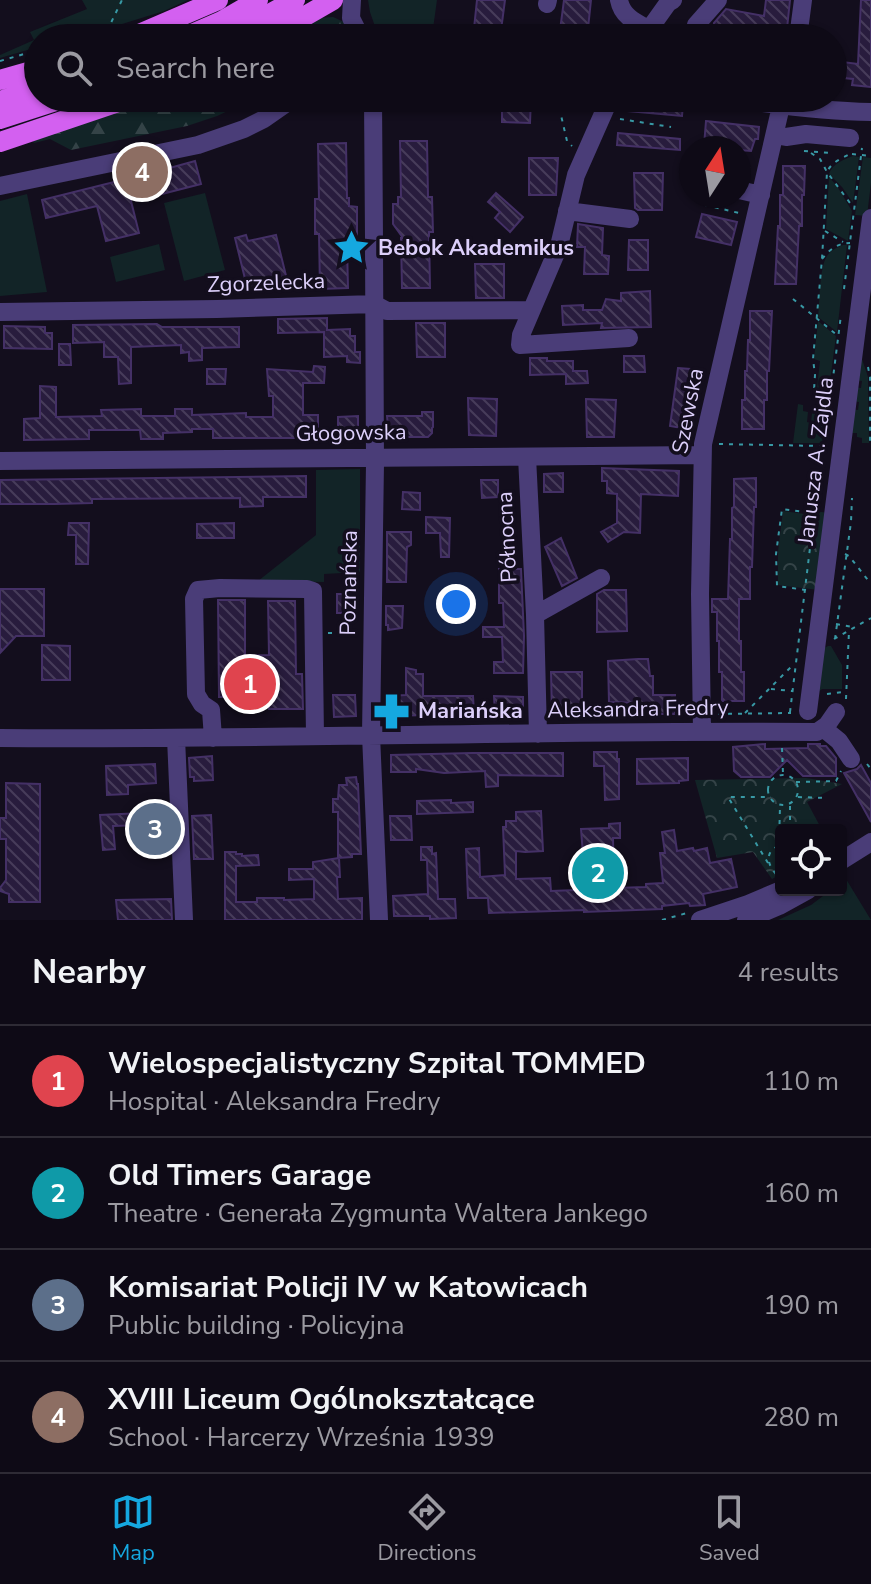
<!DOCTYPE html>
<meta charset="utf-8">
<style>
:root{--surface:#0e0a16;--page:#17131f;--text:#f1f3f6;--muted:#9b9aa1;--line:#2e2b35;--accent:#15a8e0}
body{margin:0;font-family:"Nunito Sans",sans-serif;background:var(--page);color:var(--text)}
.controls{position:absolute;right:24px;bottom:24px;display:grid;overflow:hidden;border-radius:8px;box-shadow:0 2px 6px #0004}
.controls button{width:72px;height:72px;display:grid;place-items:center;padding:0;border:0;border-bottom:2px solid var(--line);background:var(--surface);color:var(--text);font:40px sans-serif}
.compass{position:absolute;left:679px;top:136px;width:72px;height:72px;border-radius:50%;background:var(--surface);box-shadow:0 2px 6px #0004;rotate:12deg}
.you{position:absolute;left:456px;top:604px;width:28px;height:28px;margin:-20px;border:6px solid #fff;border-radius:50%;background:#1a73e8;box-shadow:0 0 0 12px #1a73e833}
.badge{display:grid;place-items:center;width:52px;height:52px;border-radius:50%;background:var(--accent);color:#fff;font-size:26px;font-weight:700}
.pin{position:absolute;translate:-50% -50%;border:4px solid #fff;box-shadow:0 2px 8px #0006}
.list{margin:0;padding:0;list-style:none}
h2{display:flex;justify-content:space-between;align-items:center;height:104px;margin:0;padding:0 32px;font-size:34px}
h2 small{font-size:26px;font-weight:400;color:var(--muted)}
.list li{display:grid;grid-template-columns:52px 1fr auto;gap:24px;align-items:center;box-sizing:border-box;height:112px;padding:0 32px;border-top:2px solid var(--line)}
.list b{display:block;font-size:30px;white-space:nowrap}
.list p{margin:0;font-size:26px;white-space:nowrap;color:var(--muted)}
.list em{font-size:26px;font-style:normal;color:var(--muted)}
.icon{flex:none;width:44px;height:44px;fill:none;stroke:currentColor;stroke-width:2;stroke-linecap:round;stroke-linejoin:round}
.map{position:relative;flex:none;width:871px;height:920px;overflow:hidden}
.search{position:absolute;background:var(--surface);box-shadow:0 2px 6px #0004;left:24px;right:24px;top:24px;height:88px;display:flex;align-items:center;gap:20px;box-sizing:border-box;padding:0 28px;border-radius:44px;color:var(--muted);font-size:30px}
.sheet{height:552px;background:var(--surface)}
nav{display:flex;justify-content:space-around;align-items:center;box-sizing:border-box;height:112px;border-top:2px solid var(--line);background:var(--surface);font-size:22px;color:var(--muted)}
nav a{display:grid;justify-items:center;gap:4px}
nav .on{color:var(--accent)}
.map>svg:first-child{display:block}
.grass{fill:#122427}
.forest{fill:url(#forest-firs)}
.park{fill:url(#park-crowns)}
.building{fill:url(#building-back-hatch);stroke:#443066;stroke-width:2}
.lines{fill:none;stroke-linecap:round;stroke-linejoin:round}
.path{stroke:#3899a5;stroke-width:2;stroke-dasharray:4 6;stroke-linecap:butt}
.minor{stroke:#4a3d78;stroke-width:18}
.major{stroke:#d360f0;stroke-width:20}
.labels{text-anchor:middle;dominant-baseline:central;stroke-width:7;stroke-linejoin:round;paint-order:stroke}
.poi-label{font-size:22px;font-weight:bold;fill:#dccffa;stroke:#130e1d;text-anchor:start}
.street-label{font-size:22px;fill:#dccffa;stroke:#130e1d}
</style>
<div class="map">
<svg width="871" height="920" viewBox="0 0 871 920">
<defs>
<pattern id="forest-firs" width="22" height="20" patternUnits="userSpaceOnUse" patternTransform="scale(2)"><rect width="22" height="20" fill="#122427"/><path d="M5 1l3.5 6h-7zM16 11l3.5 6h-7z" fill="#344347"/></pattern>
<pattern id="park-crowns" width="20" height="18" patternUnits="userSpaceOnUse" patternTransform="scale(2)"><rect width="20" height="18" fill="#122427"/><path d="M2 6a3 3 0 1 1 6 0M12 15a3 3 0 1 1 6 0" fill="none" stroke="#344347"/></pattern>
<pattern id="building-back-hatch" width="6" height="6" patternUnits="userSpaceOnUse" patternTransform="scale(2)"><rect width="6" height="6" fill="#281c3d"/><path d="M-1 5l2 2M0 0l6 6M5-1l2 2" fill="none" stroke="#473c5a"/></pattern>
</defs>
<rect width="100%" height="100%" fill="#130e1d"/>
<path class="grass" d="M82,0H188L164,11L77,38H38V47L0,58V55L34,40L30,32L87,9Z
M368,0H437L432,36H400L379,38L370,12Z
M853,156L859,157L853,203L842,187L829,174C832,164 844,159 853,156Z
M863,157L871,158V183L867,216L855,215Z
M829,177L837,186L852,211L848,241L826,229Z
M205,193L225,270L184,281L164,203Z
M27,194L47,292L0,296V201Z
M159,244L165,270L116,282L110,257Z
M843,245H847L837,332L818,317C820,302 819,268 827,256C831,250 836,248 843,245Z
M818,321L836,336L829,389L817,388L820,361L814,359Z
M862,359L868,377L869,443H862V438L857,437V433H852L851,409L858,410L859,402L852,401L853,387L861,388L862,381L854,380Z
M819,392L828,394L822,443H793L798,404L803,405V411L808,412L807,422L811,423L812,413H820L821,402L817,401Z
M360,469V572L324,574V582L258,581L316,535V470Z
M828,646H831L842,665V689H822L817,693L819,651Z
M846,879L871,920H778L811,905L831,890H841V883Z"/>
<path class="forest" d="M333,17L344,22L350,31L347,33L349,38H286L320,18Z
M153,98H255L217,116L187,126L71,150L50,139L34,143L33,141L53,131Z"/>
<path class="park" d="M783,511L812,515L813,511L829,513L819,590L778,585V552Z
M806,778L842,784L807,802L822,830H781V874L772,879L753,852L717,858L695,780Z"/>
<path class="building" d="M477,0H505L500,38H473Z
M564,0H591L587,38H559Z
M766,0H790L786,38H712L714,23L726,9L764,16Z
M861,0H871V87L852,85L853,79L833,77V61L858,64Z
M502,98H531L530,123L502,122Z
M629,99L683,104L682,116L628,111Z
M706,121L759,127L758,139H755L751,151L739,150V148L704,146Z
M618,133L680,139V150L617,145Z
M400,141H427L428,197H432L433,232H429L430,288H402L401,238H403L393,224V204H398V197H401Z
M346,143L347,198H349V206L357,207V246H347L348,288L320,289L319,234H315V199H319L318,144Z
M529,158H558L556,195H529Z
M195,161L201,184L158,195L156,190L130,197L139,233L106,241L97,206L46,218L42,200L126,179V180Z
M783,166H805L804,195H802V226H799L796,284H775L778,226H780V195H783Z
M634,173H663L662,210H638L635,208Z
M496,193L523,217L510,232L495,218L500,212L488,202Z
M702,214L737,222L731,245L696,237Z
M578,224L603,228L602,255L609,256L608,274H584L585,247H577Z
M246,235L248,241L276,235L289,288L277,290L276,284L248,291L235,238Z
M629,240H648V270H628Z
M475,264H504V298H476Z
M650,291L651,327L601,328L602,323L563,325L562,306L583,305V310H602L606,299L621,301V293Z
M750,311H772L769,371H767V400H764V429H742V400H745V371H747L748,340H750Z
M327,318V330L350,329V336H355V352H360V363L347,362V356L324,357V332L278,333V319Z
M416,323H445V357H417Z
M157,324L162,327H239V347L202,348V360L189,361V352L181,353V345L131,347V383L119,384L118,357H104V342L73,343V325Z
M4,326L45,327V333H52V349L4,348Z
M59,344H70L71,365H59Z
M624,356H644L645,372H624Z
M530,358H547V361H573V371H587L588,383L566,384V374L530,375Z
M314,366L325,367L324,383H303V415H318V438H213V429H192V432L163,433V439H141L140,430H89V439L24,440V419L40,418V386L56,387V417L102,416L101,410L141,409V416H175V409H192V415L246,413V417H273V396H269L267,369L313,372Z
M678,368L690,369L682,428L670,426Z
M207,369H226L225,384H207Z
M468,398L497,399L496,436L469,435Z
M586,399L616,400L614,437H587Z
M422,412H433V427L432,428V433L428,437H389L387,416H422Z
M358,416V437H338V417Z
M602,468L679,471L678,496L641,494L640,533L624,532L608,542L601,532L617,523V494L607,493V481H602Z
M563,473V492H544V474Z
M306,476V497H263V506L240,507V498L92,499V503L55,504H0V480Z
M756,478V507H754L752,567H750V599H739V641H741V672H744V701H722V672H719V641H717V612H712V599H728L730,539H732V508L734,507V479Z
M481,480H498V497L482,498Z
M403,492L420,493V510L402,509Z
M426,517L450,518L449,557H441L440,533H426Z
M69,523H89L88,564H76V535H68Z
M234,523V538H197V524Z
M387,532H411V545L407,547L406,582H387Z
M561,538L577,578L562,586L545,547Z
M499,569H521L524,636L523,673H494V662H503L502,637H483V627H504L503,603H499Z
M0,589H44V636H16L0,653Z
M604,590H626L627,631L597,632V594Z
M337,594H356L355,613H337Z
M218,600H245V656L269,655L268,601H295L296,674H302L303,709H269V697H219Z
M386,606H403L402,628L388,630V625H386Z
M42,645L70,646V680H42Z
M638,659H648L650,676H653V695H675V714H638V703L609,702L608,661Z
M406,668L416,670V674H423V696H473L474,714L386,716L385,696L406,695Z
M551,672H582V714H552Z
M333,695H355L356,716L334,717Z
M494,696L523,697V711L520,714L495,715Z
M765,744V749L808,748V744H820V746H826L836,758V776H803L787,760L770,777H741L734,771L733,747Z
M594,752H617V759H619V799L605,800L604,766H594Z
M472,753H563V776L498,775V786L486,787L485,771L444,773L416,769V772H391V755Z
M212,756L213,780L194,781V777H190L189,758Z
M688,758V780L679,781V783L637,784V759Z
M155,764L156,783L128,785V794L107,795L106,766Z
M861,765L871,783V822L844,773L857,769Z
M356,777L357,784H358L361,854H352V857L338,858V812H333V799H338L339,785H347L346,778Z
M6,783L40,784V902H9V894L0,891V888L6,880V839H0V818H6Z
M451,800V803L473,802V812L417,814V801Z
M541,811L543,851L525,852L516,851V879L550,878L551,891L577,890L576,869L584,868L581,829L609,828V824L620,823V838H613L614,888L646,887V884L663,883L660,853H665L662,832L674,830L677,851L693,848L694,851L707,848L710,863L731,859L737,887L703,894L705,905L690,906L689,903L662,906V909L584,912V910L489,913L488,898H468L466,849L479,848L480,877L505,875L503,827H506V821H516V812Z
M164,812L166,844L147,847V830L143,831V825L113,826L115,849L103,850L100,815Z
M211,815L213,859H194L192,816Z
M390,816H411L412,840H391Z
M421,847H432V854L436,853L438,899H455L456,918L430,919V916H394L393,896L428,894L427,860H421Z
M225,852H236V854H242V856L258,855L259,865L236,866V902H257V898H284V900L314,899V879L289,880V869H313V862L339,858L340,877H337L338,899L362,898V920H225Z
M171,899L172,920H118L116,900Z"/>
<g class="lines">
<path class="path" d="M107,31L122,0
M87,38L116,29
M0,61L38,50
M557,98L567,141L572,146
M620,119L671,127
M804,151L830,153
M811,153L820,159L827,172L853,207
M852,154L871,156
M739,166L750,168
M705,205L739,213
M825,231L843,242
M822,259C830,249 838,243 850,243
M844,289L862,148
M793,299L837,335
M868,367L870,377V446
M832,392L814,390L815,375L813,359L822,259L827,172C831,163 840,159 848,155
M826,433L841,315
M719,444L822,446
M815,507L818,480H821
M845,554L849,556L871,584
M806,590L777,586L776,554L782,509L812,513V507L819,508
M836,624L853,627
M328,633H357
M834,639L871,618
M835,639L851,522L852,498
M771,689L792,691
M827,694L844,692
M846,699L849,631
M790,712L810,548
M745,713L794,664
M718,714L791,713
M782,748L783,774
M867,764L871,769
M768 790a15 15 0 1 1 30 0a15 15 0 1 1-30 0Z
M796,782L836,781L841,771
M798,797L828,798
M790,830V803
M779,844L780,806
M781,853L777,859L778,864L781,867
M768,863L728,797H771
M776,874C766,863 765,850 781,845
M662,920L687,913"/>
<path class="minor" d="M352,0L351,18L361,38
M619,0C622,16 635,22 648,29
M547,4L548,0
M643,38L668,3L673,0
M693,38L696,25L718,0
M798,38L803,0
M373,98L374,239
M610,98L576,175L559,246L521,335L520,345L629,338
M727,98C775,105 822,111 871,112
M775,135L786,137L806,134L850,138
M0,186L198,145L244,129L264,119L294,98
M739,190L761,195
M567,211L630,219
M374,246L375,463L371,735L379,920
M0,312L217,309L374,304L387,311L530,310
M527,457L535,615L538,734
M0,461L702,455
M535,615L601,578
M808,711L871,218
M823,728L839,741L851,759
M702,732L700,594L703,444L781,106
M0,738C272,740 545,730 817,732L827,725L836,712
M176,738L184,920
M213,738L211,710L202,704L196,694L194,599L198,590L220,588L307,589L313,591L315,736
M841,861L871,842
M700,920L748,904L781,890
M746,920L779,906L808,890"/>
<path class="major" d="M130,38L218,0
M183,38L222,21L258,0
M225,38L295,0
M267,38L333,0
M0,80L38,69
M0,101L38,89
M0,119L65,98
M0,142L130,98"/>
</g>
<defs>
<symbol id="sight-bare" viewBox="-9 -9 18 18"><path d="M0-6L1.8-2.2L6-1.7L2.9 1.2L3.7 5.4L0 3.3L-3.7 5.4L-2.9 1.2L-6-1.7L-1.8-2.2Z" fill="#15a8e0" stroke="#130e1d" stroke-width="2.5" paint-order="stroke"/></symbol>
<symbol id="pharmacy-bare" viewBox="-9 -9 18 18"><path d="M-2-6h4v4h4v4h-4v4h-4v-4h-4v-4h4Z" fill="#15a8e0" stroke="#130e1d" stroke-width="2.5" paint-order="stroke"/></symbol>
</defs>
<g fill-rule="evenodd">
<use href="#sight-bare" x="326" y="222" width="51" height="51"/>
<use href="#pharmacy-bare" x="366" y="686" width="51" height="51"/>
</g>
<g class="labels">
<g class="poi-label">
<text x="378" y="248">Bebok Akademikus</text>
<text x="418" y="711">Mariańska</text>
</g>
<g class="street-label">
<text transform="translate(266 283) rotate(-2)">Zgorzelecka</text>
<text transform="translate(688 411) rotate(-79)">Szewska</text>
<text transform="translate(351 433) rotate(-1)">Głogowska</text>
<text transform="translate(816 461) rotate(-83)">Janusza A. Zajdla</text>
<text transform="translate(507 537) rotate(-93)">Północna</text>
<text transform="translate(349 583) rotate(-89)">Poznańska</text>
<text transform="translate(638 709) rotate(-1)">Aleksandra Fredry</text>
</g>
</g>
</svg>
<div class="controls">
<button><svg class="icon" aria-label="locate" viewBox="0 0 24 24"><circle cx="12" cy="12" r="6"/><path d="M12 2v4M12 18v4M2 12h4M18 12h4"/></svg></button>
</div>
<svg class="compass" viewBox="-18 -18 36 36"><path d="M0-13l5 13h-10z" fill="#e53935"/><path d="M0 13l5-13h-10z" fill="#9b9aa1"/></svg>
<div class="you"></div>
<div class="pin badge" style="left:250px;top:684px;background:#e0444e">1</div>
<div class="pin badge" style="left:598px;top:873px;background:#0f9aa8">2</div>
<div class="pin badge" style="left:155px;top:829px;background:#5c6f8a">3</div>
<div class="pin badge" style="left:142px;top:172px;background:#8d6e63">4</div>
<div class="search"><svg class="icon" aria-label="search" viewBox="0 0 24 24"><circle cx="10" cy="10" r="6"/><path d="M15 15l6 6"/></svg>Search here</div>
</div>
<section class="sheet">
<h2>Nearby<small>4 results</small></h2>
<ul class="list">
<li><span class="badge" style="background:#e0444e">1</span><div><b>Wielospecjalistyczny Szpital TOMMED</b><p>Hospital · Aleksandra Fredry</p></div><em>110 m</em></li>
<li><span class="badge" style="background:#0f9aa8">2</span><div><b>Old Timers Garage</b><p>Theatre · Generała Zygmunta Waltera Jankego</p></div><em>160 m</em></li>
<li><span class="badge" style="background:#5c6f8a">3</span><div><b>Komisariat Policji IV w Katowicach</b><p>Public building · Policyjna</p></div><em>190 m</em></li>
<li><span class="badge" style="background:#8d6e63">4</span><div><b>XVIII Liceum Ogólnokształcące</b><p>School · Harcerzy Września 1939</p></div><em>280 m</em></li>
</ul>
</section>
<nav>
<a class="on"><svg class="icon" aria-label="map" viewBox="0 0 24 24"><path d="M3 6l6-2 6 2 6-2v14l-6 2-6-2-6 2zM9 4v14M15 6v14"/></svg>Map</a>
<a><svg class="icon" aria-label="directions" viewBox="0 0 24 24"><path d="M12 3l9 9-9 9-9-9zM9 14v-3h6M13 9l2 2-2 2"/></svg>Directions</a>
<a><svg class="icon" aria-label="saved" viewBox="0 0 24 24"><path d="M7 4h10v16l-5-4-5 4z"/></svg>Saved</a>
</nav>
